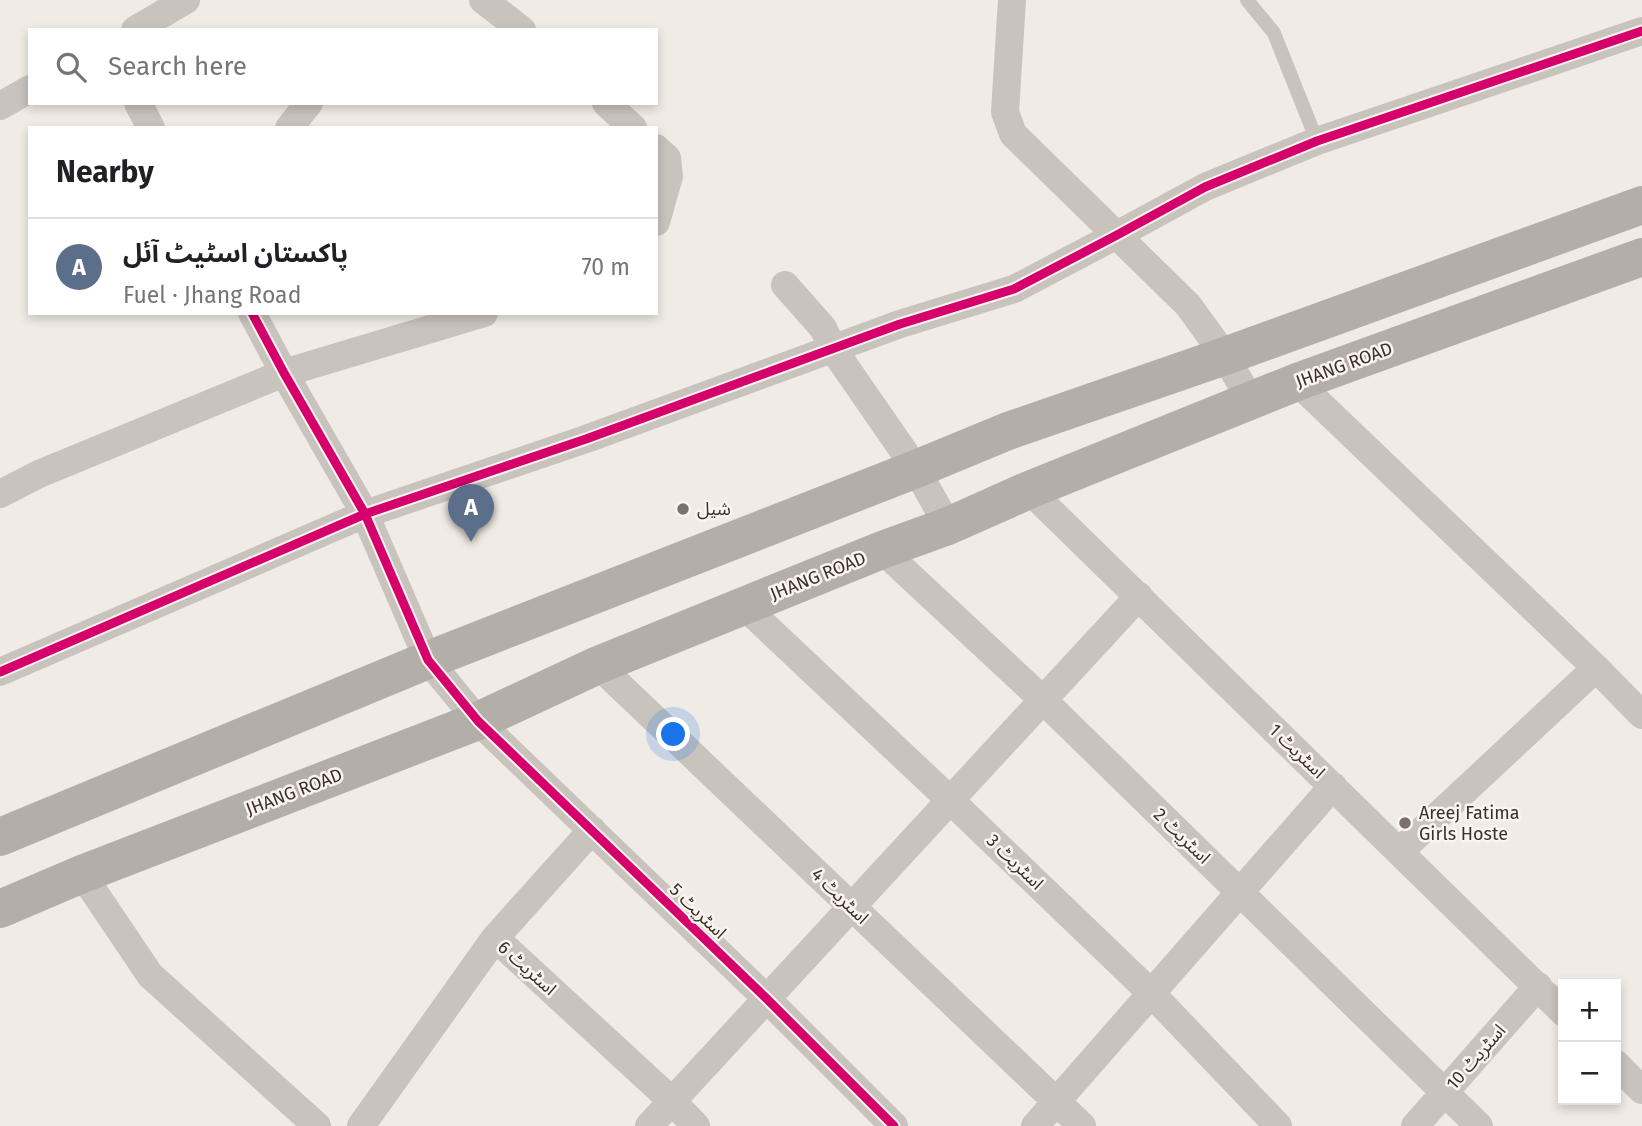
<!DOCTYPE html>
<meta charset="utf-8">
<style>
:root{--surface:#fff;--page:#f2f2f2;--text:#202124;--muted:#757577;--line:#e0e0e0;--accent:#7a716c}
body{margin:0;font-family:"Fira Sans","Noto Sans Arabic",sans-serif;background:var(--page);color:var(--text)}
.controls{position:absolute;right:21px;bottom:21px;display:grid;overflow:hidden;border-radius:0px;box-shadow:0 4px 10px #0003}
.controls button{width:63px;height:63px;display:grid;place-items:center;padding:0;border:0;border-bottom:2px solid var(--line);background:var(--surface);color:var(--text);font:35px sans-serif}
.you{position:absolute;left:674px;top:735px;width:24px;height:24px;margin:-18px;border:5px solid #fff;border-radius:50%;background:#1a73e8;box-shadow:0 0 0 10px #1a73e833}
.badge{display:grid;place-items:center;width:46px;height:46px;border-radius:50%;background:var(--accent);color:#fff;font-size:23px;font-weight:700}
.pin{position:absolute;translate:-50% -58px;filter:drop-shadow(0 2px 4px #0008)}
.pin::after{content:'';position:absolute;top:37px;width:24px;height:21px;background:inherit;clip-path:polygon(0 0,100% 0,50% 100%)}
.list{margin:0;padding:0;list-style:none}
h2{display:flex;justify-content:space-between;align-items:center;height:91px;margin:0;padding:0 28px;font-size:30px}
h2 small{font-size:23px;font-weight:400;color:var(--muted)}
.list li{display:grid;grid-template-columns:46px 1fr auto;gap:21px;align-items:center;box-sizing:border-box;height:98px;padding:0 28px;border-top:2px solid var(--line)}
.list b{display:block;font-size:26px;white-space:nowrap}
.list p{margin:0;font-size:23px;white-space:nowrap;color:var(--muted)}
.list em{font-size:23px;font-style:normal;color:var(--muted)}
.icon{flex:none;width:38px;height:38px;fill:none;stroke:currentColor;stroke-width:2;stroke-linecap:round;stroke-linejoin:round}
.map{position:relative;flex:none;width:1642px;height:1126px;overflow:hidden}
.search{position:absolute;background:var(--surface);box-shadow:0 4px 10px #0003;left:28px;top:28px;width:630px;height:77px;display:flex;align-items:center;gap:18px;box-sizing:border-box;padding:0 24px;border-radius:0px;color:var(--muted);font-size:26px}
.panel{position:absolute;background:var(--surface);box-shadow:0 4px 10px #0003;left:28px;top:126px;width:630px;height:189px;border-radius:0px}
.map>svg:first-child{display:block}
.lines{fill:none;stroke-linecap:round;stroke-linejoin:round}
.service{stroke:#c9c3be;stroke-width:14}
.minor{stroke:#c9c3be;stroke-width:28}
.trunk{stroke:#b4aea8;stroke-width:38}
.cycleway-casing{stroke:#fbf5ee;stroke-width:13}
.cycleway{stroke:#d6006c;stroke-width:9}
.poi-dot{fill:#7a716c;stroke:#fbf5ee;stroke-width:2.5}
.labels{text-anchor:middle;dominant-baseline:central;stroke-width:5;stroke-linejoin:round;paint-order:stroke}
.street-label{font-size:18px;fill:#3b302b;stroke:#fbf5ee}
.poi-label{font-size:18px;fill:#3b302b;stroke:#fbf5ee;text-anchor:start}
</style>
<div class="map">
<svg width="1642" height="1126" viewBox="0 0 1642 1126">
<rect width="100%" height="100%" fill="#f0ebe5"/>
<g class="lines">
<path class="service" d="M1247,0L1274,33L1317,141"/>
<path class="minor" d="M483,0L522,30
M1012,0L1005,112L1013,134L1188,305L1225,356L1251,401
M135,30L186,0
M138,103L151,128
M606,103L633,128
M0,106L30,89
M289,128L309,103
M656,148L667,158L669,176L656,222
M785,285L823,328L833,349L916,469L948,526
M252,313L284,373L365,514L428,660L478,721L767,999L894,1126
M1297,382L1596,668L1642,715
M1029,490L1563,1012
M0,494L39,474L284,373L484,313
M882,550L1043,700L1479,1126
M744,606L950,800L1151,993L1278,1126
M598,665L1082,1126
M0,672L365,514L586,439L900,324L1014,289L1117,235L1205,187L1317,141L1642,31
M1400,851L1596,668
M82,874L150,975L317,1126
M495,938L672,1101L696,1126
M1616,1064L1642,1090
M361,1126L495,938L592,830
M649,1126L1139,596
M1035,1126L1333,786
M1415,1126L1538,986"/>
<path class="trunk" d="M0,837L428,660L916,469L1008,431L1225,356L1642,205
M0,909L82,874L478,721L598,665L882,550L948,526L1029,490L1297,382L1642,257"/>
<defs>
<path id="cycleway" d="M252,313L284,373L365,514L428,660L478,721L767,999L894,1126
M0,672L365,514L586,439L900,324L1014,289L1117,235L1205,187L1317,141L1642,31"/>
</defs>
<use href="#cycleway" class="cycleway-casing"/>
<use href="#cycleway" class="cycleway"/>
</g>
<g class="poi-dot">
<circle cx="683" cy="509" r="7"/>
<circle cx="1405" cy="823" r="7"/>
</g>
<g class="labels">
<g class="street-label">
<text transform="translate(1344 365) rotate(-20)">JHANG ROAD</text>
<text transform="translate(818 576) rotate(-22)">JHANG ROAD</text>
<text transform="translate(1297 751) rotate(44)">اسٹریٹ 1</text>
<text transform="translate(294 792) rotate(-21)">JHANG ROAD</text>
<text transform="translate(1182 836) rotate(44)">اسٹریٹ 2</text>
<text transform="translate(1015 862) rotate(44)">اسٹریٹ 3</text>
<text transform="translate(840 896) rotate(44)">اسٹریٹ 4</text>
<text transform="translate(698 911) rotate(44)">اسٹریٹ 5</text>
<text transform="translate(527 968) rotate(42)">اسٹریٹ 6</text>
<text transform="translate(1476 1057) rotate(-49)">اسٹریٹ 10</text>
</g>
<g class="poi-label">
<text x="697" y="509">شیل</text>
<text x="1419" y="813">Areej Fatima<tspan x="1419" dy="21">Girls Hoste</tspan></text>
</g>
</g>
</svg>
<div class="controls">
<button>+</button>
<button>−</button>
</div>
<div class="you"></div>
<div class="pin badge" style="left:471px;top:542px;background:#5c6f8a">A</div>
<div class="search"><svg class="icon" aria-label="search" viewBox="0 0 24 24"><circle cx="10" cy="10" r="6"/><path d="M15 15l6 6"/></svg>Search here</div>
<section class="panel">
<h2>Nearby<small></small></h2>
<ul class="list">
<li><span class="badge" style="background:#5c6f8a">A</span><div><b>پاکستان اسٹیٹ آئل</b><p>Fuel · Jhang Road</p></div><em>70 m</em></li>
</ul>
</section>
</div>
